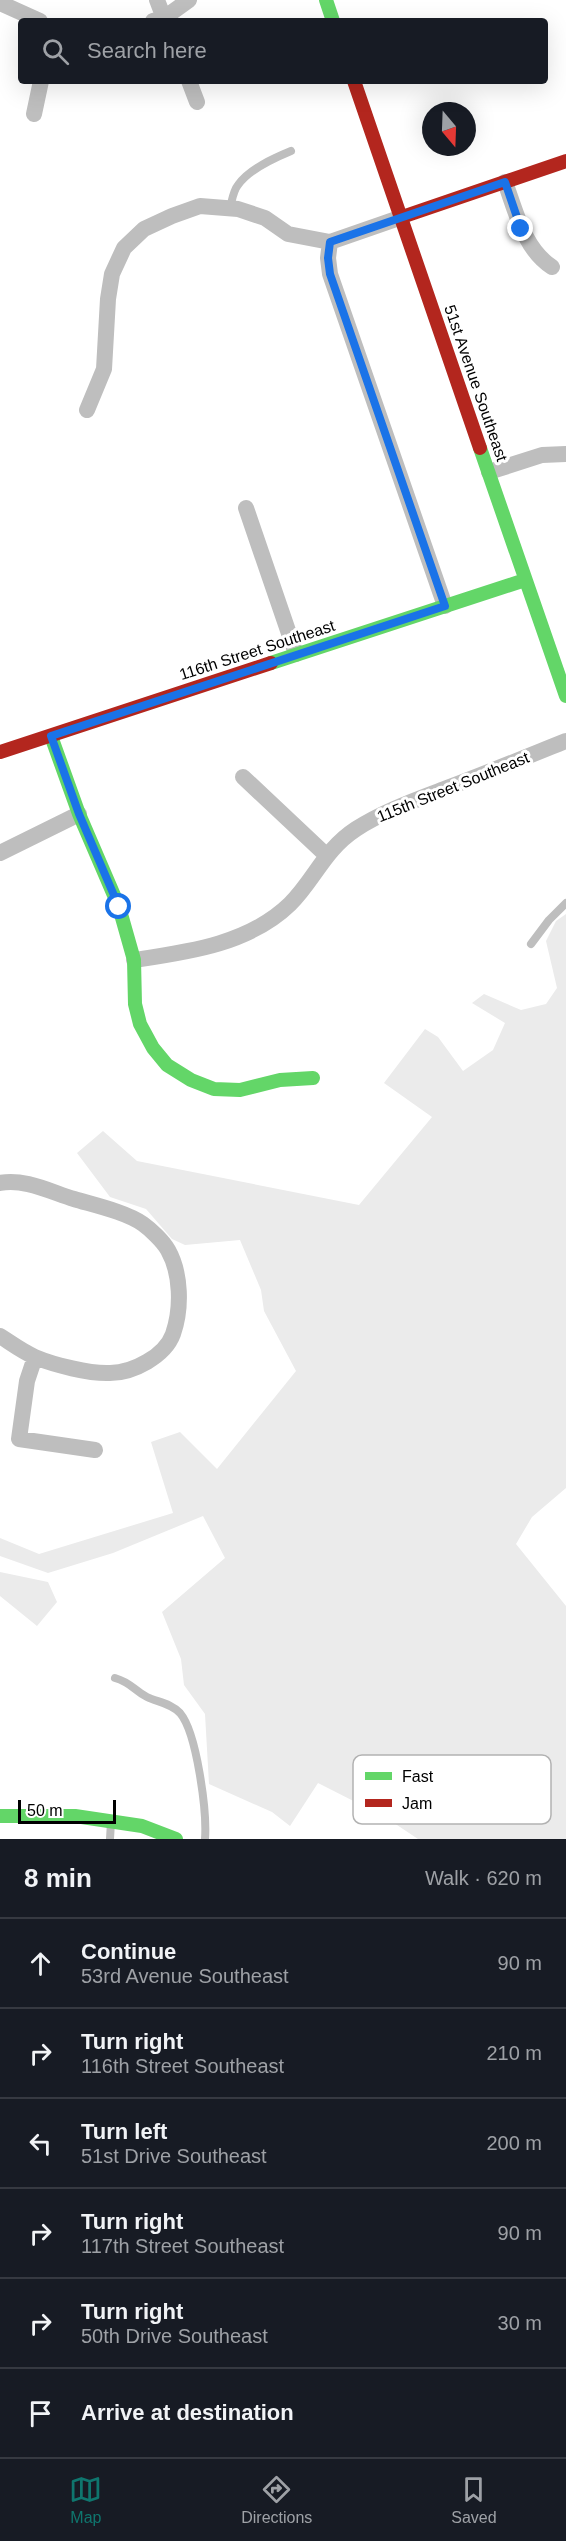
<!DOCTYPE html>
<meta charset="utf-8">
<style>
:root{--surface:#171b24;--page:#242831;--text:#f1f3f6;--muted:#9ea1a6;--line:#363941;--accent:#0f766e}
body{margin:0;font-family:Helvetica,sans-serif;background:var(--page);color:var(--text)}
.compass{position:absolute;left:422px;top:102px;width:54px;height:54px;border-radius:50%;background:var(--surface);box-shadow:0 6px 24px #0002;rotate:161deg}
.scale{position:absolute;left:18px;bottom:15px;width:98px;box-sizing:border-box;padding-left:6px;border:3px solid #000;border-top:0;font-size:16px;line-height:21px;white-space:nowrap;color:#000;-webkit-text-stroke:4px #fff;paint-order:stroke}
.stop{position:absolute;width:18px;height:18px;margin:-14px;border:4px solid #1a73e8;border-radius:50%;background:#fff}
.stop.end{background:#1a73e8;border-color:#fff;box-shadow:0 2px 6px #0008}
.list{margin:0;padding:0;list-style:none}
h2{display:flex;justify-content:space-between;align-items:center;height:78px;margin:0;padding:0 24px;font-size:26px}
h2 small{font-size:20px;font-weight:400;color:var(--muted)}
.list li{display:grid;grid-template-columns:39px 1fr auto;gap:18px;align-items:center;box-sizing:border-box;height:90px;padding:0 24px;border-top:2px solid var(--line)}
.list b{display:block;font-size:22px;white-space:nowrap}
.list p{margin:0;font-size:20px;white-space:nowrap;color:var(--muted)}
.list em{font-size:20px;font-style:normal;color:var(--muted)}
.icon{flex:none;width:33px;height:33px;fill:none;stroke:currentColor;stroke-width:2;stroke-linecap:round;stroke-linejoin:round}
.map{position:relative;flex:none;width:566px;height:1839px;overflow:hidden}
.search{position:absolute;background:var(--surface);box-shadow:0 6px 24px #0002;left:18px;right:18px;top:18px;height:66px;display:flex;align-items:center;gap:15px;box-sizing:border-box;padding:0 21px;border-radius:6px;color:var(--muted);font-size:22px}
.sheet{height:618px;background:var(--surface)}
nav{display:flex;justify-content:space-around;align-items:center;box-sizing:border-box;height:84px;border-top:2px solid var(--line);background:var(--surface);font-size:16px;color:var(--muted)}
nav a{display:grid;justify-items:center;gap:3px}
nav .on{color:var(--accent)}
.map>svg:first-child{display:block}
.green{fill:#ebebeb}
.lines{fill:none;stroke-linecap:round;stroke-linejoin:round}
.lane{stroke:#bebebe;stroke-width:8}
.street{stroke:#bebebe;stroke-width:16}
.fast{stroke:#63d668;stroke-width:14}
.jam{stroke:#b3261e;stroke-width:14}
.route{stroke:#1a73e8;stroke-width:8}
.labels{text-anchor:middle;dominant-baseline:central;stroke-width:6;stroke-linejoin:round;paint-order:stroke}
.street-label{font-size:16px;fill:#000;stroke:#fff}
.key{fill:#fff;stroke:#b2b2b2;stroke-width:1.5}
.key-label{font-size:16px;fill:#000}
</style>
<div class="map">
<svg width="566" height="1839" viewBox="0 0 566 1839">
<rect width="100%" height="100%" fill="#fff"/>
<path class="green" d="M566,914V1488L532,1517L516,1544L566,1606V1839H418L385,1817L318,1783L290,1826L272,1812L209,1784L205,1714L184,1685L181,1659L162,1612L225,1558L203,1516L113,1553L48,1573L0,1556V1538L39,1554L173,1513L151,1442L180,1432L217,1469L296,1371L264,1311L261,1290L240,1240L185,1245L172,1239L146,1209L110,1197L77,1153L103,1131L137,1161L359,1205L432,1117L384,1083L425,1029L438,1037L463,1071L493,1050L505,1023L472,1003L484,994L521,1010L546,1004L557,988L546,941L556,921Z
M0,1572L48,1582L57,1602L37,1626L0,1596Z"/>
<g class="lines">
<path class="lane" d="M230,208C232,201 233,191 238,185C249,169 274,158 291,151
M531,944L549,920L566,903
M115,1678C132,1683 133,1690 147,1697C157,1702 171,1703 180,1713C197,1733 207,1812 205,1839
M110,1839L111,1822"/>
<path class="street" d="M157,0L165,21
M0,3L40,21
M153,21L164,18L189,0
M189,81L197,102
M34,114L41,81
M505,182C516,212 524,249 552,267
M330,242L328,258L330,274L445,606
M87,410L104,369L108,299L112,274L124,248L144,229L172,216L200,206L238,209L265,218L288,234L330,242L402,217
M489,472L542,455L566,454
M246,508L296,654
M243,777L326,855
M0,853L79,814
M134,960C188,952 249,944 290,904C315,879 324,850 356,829C384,811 416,800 447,788C487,773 526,757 566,741
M0,1183C24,1178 51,1192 74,1199C94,1205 126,1212 143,1224C150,1229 163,1241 168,1250C181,1273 182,1308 173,1334C165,1356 133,1373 110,1373C90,1374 54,1365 35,1357C23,1352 11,1343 0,1336
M35,1357L27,1381L19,1439L95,1450"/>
<path class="fast" d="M326,0L333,21
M480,448L566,696
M271,663L525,580
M51,736L79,814L119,907L134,960L135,1004L140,1024L153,1048L167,1065L191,1080L214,1089L240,1090L280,1080L313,1078
M0,1816H75L142,1826L176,1839"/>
<path class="jam" d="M354,81L480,448
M402,217L566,161
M0,752L271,663"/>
</g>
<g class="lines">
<path class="route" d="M119,907L79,814L51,736L445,606L330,274L328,258L330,242L505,182L521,229"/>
</g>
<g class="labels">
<g class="street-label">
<text transform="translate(476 383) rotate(71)">51st Avenue Southeast</text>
<text transform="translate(257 650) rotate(-18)">116th Street Southeast</text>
<text transform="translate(453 787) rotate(-22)">115th Street Southeast</text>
</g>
</g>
<rect x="353" y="1755" width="198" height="69" rx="9" class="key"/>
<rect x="365" y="1772" width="27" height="8" fill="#63d668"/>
<rect x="365" y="1799" width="27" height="8" fill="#b3261e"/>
<g class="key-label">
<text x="402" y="1782">Fast</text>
<text x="402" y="1809">Jam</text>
</g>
</svg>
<svg class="compass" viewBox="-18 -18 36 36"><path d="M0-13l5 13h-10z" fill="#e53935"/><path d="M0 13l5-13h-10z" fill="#9ea1a6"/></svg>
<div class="scale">50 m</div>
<div class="stop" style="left:119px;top:907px"></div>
<div class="stop end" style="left:521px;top:229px"></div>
<div class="search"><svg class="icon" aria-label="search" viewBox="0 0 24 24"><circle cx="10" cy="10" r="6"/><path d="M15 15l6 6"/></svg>Search here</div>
</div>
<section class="sheet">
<h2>8 min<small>Walk · 620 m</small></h2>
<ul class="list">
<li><svg class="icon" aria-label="ahead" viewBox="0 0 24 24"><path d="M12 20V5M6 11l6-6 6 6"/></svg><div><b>Continue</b><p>53rd Avenue Southeast</p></div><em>90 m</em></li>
<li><svg class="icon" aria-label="right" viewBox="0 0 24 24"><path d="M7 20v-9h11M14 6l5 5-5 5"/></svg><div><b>Turn right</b><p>116th Street Southeast</p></div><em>210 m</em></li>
<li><svg class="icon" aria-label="left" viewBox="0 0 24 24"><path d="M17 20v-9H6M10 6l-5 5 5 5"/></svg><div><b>Turn left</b><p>51st Drive Southeast</p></div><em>200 m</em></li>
<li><svg class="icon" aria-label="right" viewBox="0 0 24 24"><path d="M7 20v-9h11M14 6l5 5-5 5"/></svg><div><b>Turn right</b><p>117th Street Southeast</p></div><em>90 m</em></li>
<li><svg class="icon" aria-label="right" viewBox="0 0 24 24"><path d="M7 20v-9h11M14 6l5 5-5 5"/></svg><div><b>Turn right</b><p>50th Drive Southeast</p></div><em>30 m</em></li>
<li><svg class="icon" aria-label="arrive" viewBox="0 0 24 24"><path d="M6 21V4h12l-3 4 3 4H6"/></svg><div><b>Arrive at destination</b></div></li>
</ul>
</section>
<nav>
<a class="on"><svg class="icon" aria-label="map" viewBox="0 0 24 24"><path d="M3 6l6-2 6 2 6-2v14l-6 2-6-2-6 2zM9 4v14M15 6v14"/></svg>Map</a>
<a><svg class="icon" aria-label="directions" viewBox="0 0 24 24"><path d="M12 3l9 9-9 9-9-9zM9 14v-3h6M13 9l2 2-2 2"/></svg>Directions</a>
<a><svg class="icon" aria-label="saved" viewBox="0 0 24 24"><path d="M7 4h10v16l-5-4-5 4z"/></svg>Saved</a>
</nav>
